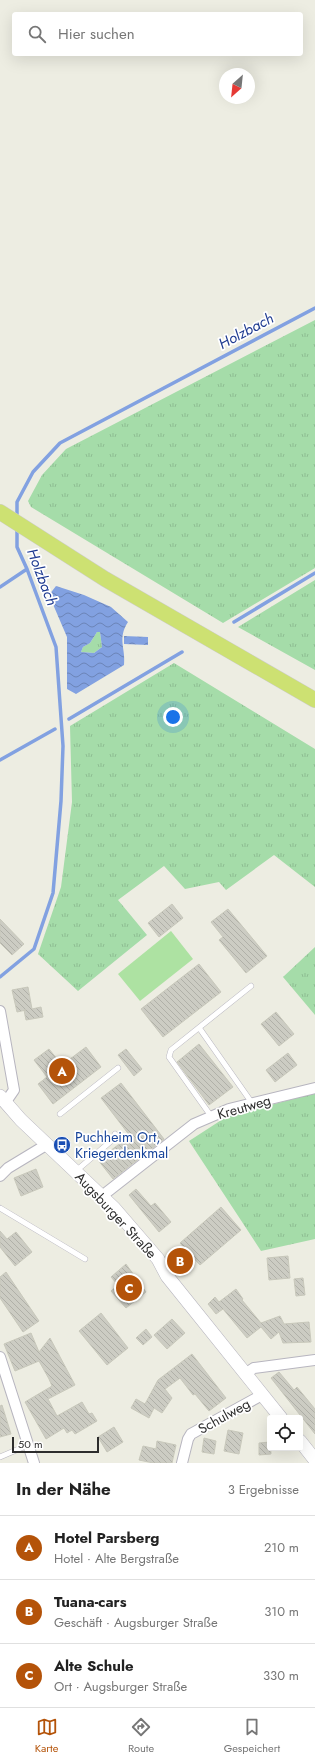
<!DOCTYPE html>
<html lang="de">
<meta charset="utf-8">
<style>
:root{--surface:#fff;--page:#f6f6f6;--text:#222;--muted:#767676;--line:#e0e0e0;--accent:#b45309}
body{margin:0;font-family:Jost,sans-serif;background:var(--page);color:var(--text)}
.controls{position:absolute;right:12px;bottom:12px;display:grid;overflow:hidden;border-radius:4px;box-shadow:0 4px 16px #0002}
.controls button{width:36px;height:36px;display:grid;place-items:center;padding:0;border:0;border-bottom:1px solid var(--line);background:var(--surface);color:var(--text);font:20px sans-serif}
.compass{position:absolute;left:219px;top:68px;width:36px;height:36px;border-radius:50%;background:var(--surface);box-shadow:0 4px 16px #0002;rotate:207deg}
.scale{position:absolute;left:12px;bottom:10px;width:87px;box-sizing:border-box;padding-left:4px;border:2px solid #2d2d2d;border-top:0;font-size:11px;line-height:14px;white-space:nowrap;color:#2d2d2d;-webkit-text-stroke:3px #fff;paint-order:stroke}
.you{position:absolute;left:173px;top:717px;width:14px;height:14px;margin:-10px;border:3px solid #fff;border-radius:50%;background:#1a73e8;box-shadow:0 0 0 6px #1a73e833}
.badge{display:grid;place-items:center;width:26px;height:26px;border-radius:50%;background:var(--accent);color:#fff;font-size:13px;font-weight:700}
.pin{position:absolute;translate:-50% -50%;border:2px solid #fff;box-shadow:0 1px 4px #0006}
.list{margin:0;padding:0;list-style:none}
h2{display:flex;justify-content:space-between;align-items:center;height:52px;margin:0;padding:0 16px;font-size:17px}
h2 small{font-size:13px;font-weight:400;color:var(--muted)}
.list li{display:grid;grid-template-columns:26px 1fr auto;gap:12px;align-items:center;box-sizing:border-box;height:64px;padding:0 16px;border-top:1px solid var(--line)}
.list b{display:block;font-size:15px;white-space:nowrap}
.list p{margin:0;font-size:13px;white-space:nowrap;color:var(--muted)}
.list em{font-size:13px;font-style:normal;color:var(--muted)}
.icon{flex:none;width:22px;height:22px;fill:none;stroke:currentColor;stroke-width:2;stroke-linecap:round;stroke-linejoin:round}
.map{position:relative;flex:none;width:315px;height:1463px;overflow:hidden}
.search{position:absolute;background:var(--surface);box-shadow:0 4px 16px #0002;left:12px;right:12px;top:12px;height:44px;display:flex;align-items:center;gap:10px;box-sizing:border-box;padding:0 14px;border-radius:4px;color:var(--muted);font-size:15px}
.sheet{height:244px;background:var(--surface)}
nav{display:flex;justify-content:space-around;align-items:center;box-sizing:border-box;height:56px;border-top:1px solid var(--line);background:var(--surface);font-size:11px;color:var(--muted)}
nav a{display:grid;justify-items:center;gap:2px}
nav .on{color:var(--accent)}
.map>svg:first-child{display:block}
.grass{fill:url(#grass-tufts)}
.pitch{fill:#ade2a2}
.water{fill:url(#water-waves);fill-rule:evenodd}
.lines{fill:none;stroke-linecap:round;stroke-linejoin:round}
.stream{stroke:#82a1e1;stroke-width:3.5}
.building{fill:url(#building-back-hatch);stroke:#c8c8bb}
.lane-casing{stroke:#b7b5bf;stroke-width:6}
.street-casing{stroke:#b7b5bf;stroke-width:12}
.secondary-casing{stroke:#b7b5bf;stroke-width:14}
.primary-casing{stroke:#cdcdcd;stroke-width:16}
.lane{stroke:#fff;stroke-width:5}
.street{stroke:#fff;stroke-width:10}
.secondary{stroke:#fff;stroke-width:13}
.primary{stroke:#cde172;stroke-width:15}
.labels{text-anchor:middle;dominant-baseline:central;stroke-width:3.5;stroke-linejoin:round;paint-order:stroke}
.street-label{font-size:14px;fill:#2d2d2d;stroke:#fff}
.transit-label{font-size:14px;fill:#164399;stroke:#fff;text-anchor:start}
.water-label{font-size:15px;font-style:italic;fill:#1e3a90;stroke:#fff}
</style>
<div class="map">
<svg width="315" height="1463" viewBox="0 0 315 1463">
<defs>
<pattern id="grass-tufts" width="24" height="20" patternUnits="userSpaceOnUse"><rect width="24" height="20" fill="#a5dca9"/><path d="M3 7l-1-3M5 7V3M7 7l1-3M15 17l-1-3M17 17v-4M19 17l1-3" fill="none" stroke="#8ebd92"/></pattern>
<pattern id="water-waves" width="16" height="10" patternUnits="userSpaceOnUse"><rect width="16" height="10" fill="#82a1e1"/><path d="M0 5q4-4 8 0t8 0" fill="none" stroke="#6b84b7"/></pattern>
<pattern id="building-back-hatch" width="6" height="6" patternUnits="userSpaceOnUse"><rect width="6" height="6" fill="#ccccc3"/><path d="M-1 5l2 2M0 0l6 6M5-1l2 2" fill="none" stroke="#b0b0a8"/></pattern>
</defs>
<rect width="100%" height="100%" fill="#edede2"/>
<path class="grass" d="M315,320V568L223,623L31,507L28,501L42,475L66,449Z
M315,580V670L238,627Z
M97,632H100L102,647L94,653L81,652L83,647L90,643Z
M174,663L315,749V887L274,855L226,890L219,882L185,889L164,866L118,900L147,935L78,991L38,954L61,887L72,802L70,726Z
M315,947V1015L283,977Z
M315,1093V1239L261,1251L189,1141L226,1117Z"/>
<path class="pitch" d="M171,931L193,959L140,1001L118,974Z"/>
<path class="water" d="M56,586L84,595L111,607L128,622C117,639 126,648 124,665L76,694L67,689V637L49,595ZM97,632H100L102,647L94,653L81,652L83,647L90,643Z
M124,636L148,637V645L124,644Z"/>
<g class="lines">
<path class="stream" d="M17,519V502L33,472L60,443L315,308
M0,587L27,569
M234,622L315,573
M69,719L182,652
M0,760L55,729
M0,977L34,949L53,893L61,801L63,746L56,647L27,569L17,547V529"/>
</g>
<path class="building" d="M172,904L183,918L159,937L148,923Z
M228,909L267,956L246,973L219,940L223,937L211,922Z
M0,919L24,944L12,955L0,943Z
M199,964L221,992L163,1037L141,1009Z
M28,987L32,1009L41,1007L43,1017L26,1020L24,1010H26L17,1012L12,990Z
M276,1012L294,1034L279,1046L261,1024Z
M199,1044L233,1087L209,1105L177,1062Z
M86,1047L101,1067L53,1104L38,1084L47,1077L34,1060L49,1049L62,1065Z
M126,1049L142,1069L134,1076L118,1055Z
M288,1053L297,1065L275,1082L266,1070Z
M121,1083L164,1139L113,1179L98,1160L130,1136L101,1098Z
M36,1169L43,1187L21,1196L14,1178Z
M136,1189L151,1206L155,1203L171,1222L159,1232L129,1195Z
M221,1207L241,1230L200,1265L180,1243Z
M0,1231L7,1239L16,1232L32,1252L15,1266L0,1247Z
M288,1256L290,1278L269,1280L267,1258Z
M126,1264L146,1292L126,1308L111,1291L118,1285L111,1277Z
M6,1272L39,1321L23,1332L0,1298V1277Z
M303,1278L305,1295L296,1296L294,1279Z
M236,1289L243,1299L242,1300L261,1323L280,1316L284,1324L309,1322L311,1342L283,1343L279,1332L271,1339L261,1327L247,1338L223,1309L216,1314L208,1304L215,1297L219,1302Z
M101,1313L128,1348L107,1365L79,1331Z
M172,1319L185,1333L167,1349L154,1335Z
M146,1329L152,1337L143,1345L136,1338Z
M31,1333L39,1352L50,1338L75,1385L48,1399L57,1416L82,1402L89,1414L92,1413L97,1421L75,1434L72,1430L67,1433L64,1428L46,1439L25,1402L52,1386L49,1379L39,1361L15,1371L4,1344Z
M192,1354L226,1398L209,1411L195,1394L193,1395L180,1378L165,1389L172,1398L162,1413L154,1408L149,1418L131,1408L136,1399L145,1404L158,1380Z
M279,1372L294,1390L297,1387L315,1409V1434L271,1378Z
M2,1405L11,1434L0,1437V1406Z
M114,1427L123,1442L107,1452L98,1437Z
M228,1430L243,1433L239,1454L224,1451Z
M204,1438L216,1441L214,1454L202,1452Z
M157,1441L176,1445L172,1463H153L139,1460L143,1446L156,1449Z
M270,1442L271,1454L259,1455V1443Z"/>
<g class="lines">
<defs>
<path id="lane" d="M200,1029L252,1103
M60,1114L118,1068
M211,1116L169,1057L171,1050L251,986
M76,1171L117,1136L115,1134
M0,1208L85,1259
M0,1457L28,1445"/>
<path id="street" d="M0,1011L14,1090L5,1103
M0,1176L8,1168L46,1145
M102,1196L194,1124L229,1109L315,1088
M0,1357L34,1463
M245,1374L254,1368L315,1360
M182,1463L188,1439L191,1434L262,1395"/>
<path id="secondary" d="M0,1096L21,1120L114,1208L158,1259L167,1276L281,1418
M300,1441L315,1460"/>
<path id="primary" d="M0,512L105,579L315,700"/>
</defs>
<use href="#lane" class="lane-casing"/>
<use href="#street" class="street-casing"/>
<use href="#secondary" class="secondary-casing"/>
<use href="#primary" class="primary-casing"/>
<use href="#lane" class="lane"/>
<use href="#street" class="street"/>
<use href="#secondary" class="secondary"/>
<use href="#primary" class="primary"/>
</g>
<defs>
<symbol id="bus-disc" viewBox="-11 -11 22 22"><circle r="9.5" fill="#1a4fb4" stroke="#fff"/><path d="M-5-6H5V4H4V6H2V4H-2V6H-4V4H-5ZM-3.5-4V0h7V-4ZM-3.5 1.2v1.5H-2V1.2ZM2 1.2v1.5H3.5V1.2Z" fill="#fff"/></symbol>
</defs>
<g fill-rule="evenodd">
<use href="#bus-disc" x="52" y="1135" width="20" height="20"/>
</g>
<g class="labels">
<g class="street-label">
<text transform="translate(244 1107) rotate(-16)">Kreutweg</text>
<text transform="translate(116 1215) rotate(47)">Augsburger Straße</text>
<text transform="translate(224 1416) rotate(-29)">Schulweg</text>
</g>
<g class="transit-label">
<text x="75" y="1137">Puchheim Ort,<tspan x="75" dy="16">Kriegerdenkmal</tspan></text>
</g>
<g class="water-label">
<text transform="translate(246 331) rotate(-28)">Holzbach</text>
<text transform="translate(42 577) rotate(69)">Holzbach</text>
</g>
</g>
</svg>
<div class="controls">
<button><svg class="icon" aria-label="locate" viewBox="0 0 24 24"><circle cx="12" cy="12" r="6"/><path d="M12 2v4M12 18v4M2 12h4M18 12h4"/></svg></button>
</div>
<svg class="compass" viewBox="-18 -18 36 36"><path d="M0-13l5 13h-10z" fill="#e53935"/><path d="M0 13l5-13h-10z" fill="#767676"/></svg>
<div class="scale">50 m</div>
<div class="you"></div>
<div class="pin badge" style="left:62px;top:1071px">A</div>
<div class="pin badge" style="left:180px;top:1261px">B</div>
<div class="pin badge" style="left:129px;top:1288px">C</div>
<div class="search"><svg class="icon" aria-label="search" viewBox="0 0 24 24"><circle cx="10" cy="10" r="6"/><path d="M15 15l6 6"/></svg>Hier suchen</div>
</div>
<section class="sheet">
<h2>In der Nähe<small>3 Ergebnisse</small></h2>
<ul class="list">
<li><span class="badge">A</span><div><b>Hotel Parsberg</b><p>Hotel · Alte Bergstraße</p></div><em>210 m</em></li>
<li><span class="badge">B</span><div><b>Tuana-cars</b><p>Geschäft · Augsburger Straße</p></div><em>310 m</em></li>
<li><span class="badge">C</span><div><b>Alte Schule</b><p>Ort · Augsburger Straße</p></div><em>330 m</em></li>
</ul>
</section>
<nav>
<a class="on"><svg class="icon" aria-label="map" viewBox="0 0 24 24"><path d="M3 6l6-2 6 2 6-2v14l-6 2-6-2-6 2zM9 4v14M15 6v14"/></svg>Karte</a>
<a><svg class="icon" aria-label="directions" viewBox="0 0 24 24"><path d="M12 3l9 9-9 9-9-9zM9 14v-3h6M13 9l2 2-2 2"/></svg>Route</a>
<a><svg class="icon" aria-label="saved" viewBox="0 0 24 24"><path d="M7 4h10v16l-5-4-5 4z"/></svg>Gespeichert</a>
</nav>
